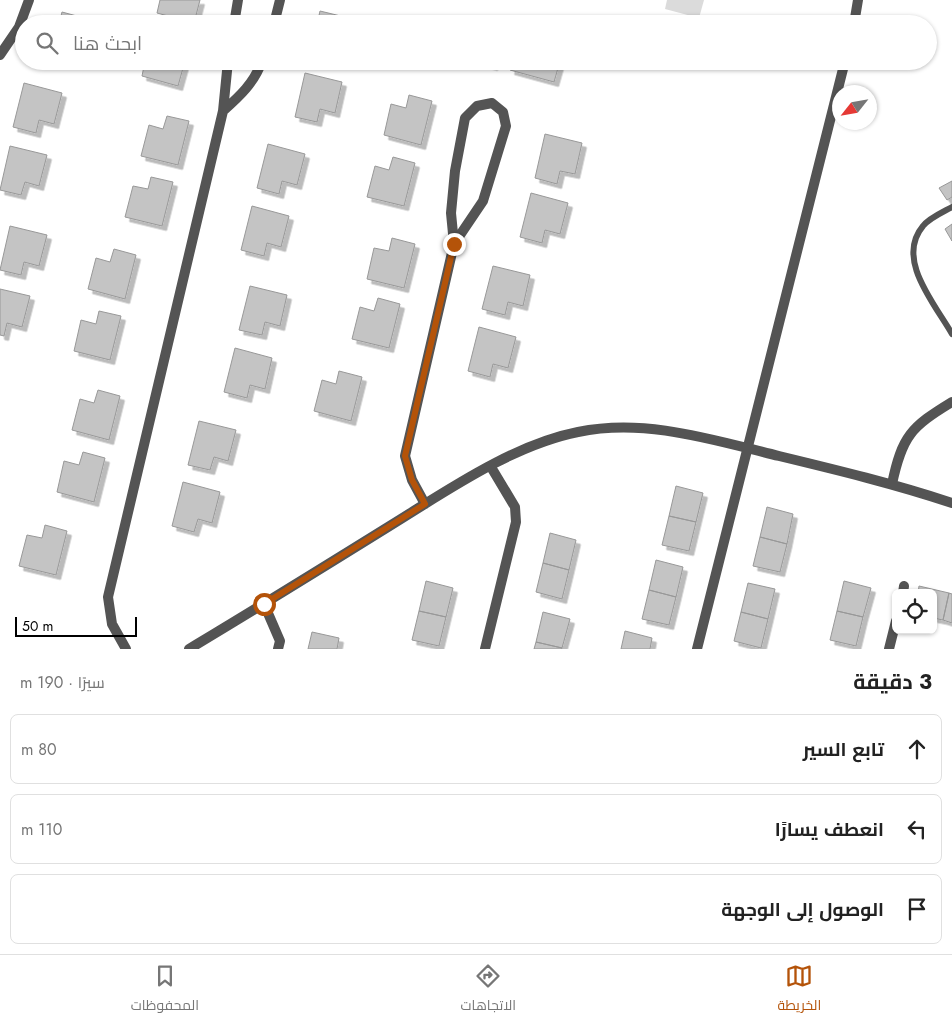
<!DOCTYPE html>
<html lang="ar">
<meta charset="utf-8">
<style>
:root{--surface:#fff;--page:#f6f6f6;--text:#222;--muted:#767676;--line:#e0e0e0;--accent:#b45309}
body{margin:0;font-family:Jost,Cairo,sans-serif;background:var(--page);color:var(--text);direction:rtl}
.controls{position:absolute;right:15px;bottom:15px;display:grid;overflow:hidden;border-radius:8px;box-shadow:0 1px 4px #0004}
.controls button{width:45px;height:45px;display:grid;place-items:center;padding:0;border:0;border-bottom:1px solid var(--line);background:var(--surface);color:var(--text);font:25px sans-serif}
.compass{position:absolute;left:832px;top:85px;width:45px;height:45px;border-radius:50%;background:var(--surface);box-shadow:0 1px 4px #0004;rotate:239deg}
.scale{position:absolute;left:15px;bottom:12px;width:122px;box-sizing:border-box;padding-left:5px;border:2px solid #000;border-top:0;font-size:14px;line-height:18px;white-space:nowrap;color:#000;-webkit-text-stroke:4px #fff;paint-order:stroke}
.stop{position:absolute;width:15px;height:15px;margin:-11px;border:4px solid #b45309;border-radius:50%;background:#fff}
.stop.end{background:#b45309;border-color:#fff;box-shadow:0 1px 5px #0008}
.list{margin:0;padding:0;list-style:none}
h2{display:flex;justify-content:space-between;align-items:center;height:65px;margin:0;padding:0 20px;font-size:21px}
h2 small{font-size:16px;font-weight:400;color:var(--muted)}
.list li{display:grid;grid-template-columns:32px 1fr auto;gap:15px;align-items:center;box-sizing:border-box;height:70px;margin:0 10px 10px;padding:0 10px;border:1px solid var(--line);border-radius:8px}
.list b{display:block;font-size:19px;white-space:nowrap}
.list em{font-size:16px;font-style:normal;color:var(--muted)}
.icon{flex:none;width:28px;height:28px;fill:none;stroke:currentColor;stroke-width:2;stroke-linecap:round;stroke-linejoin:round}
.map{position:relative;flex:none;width:952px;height:649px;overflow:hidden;direction:ltr}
.search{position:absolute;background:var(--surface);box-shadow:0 1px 4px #0004;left:15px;right:15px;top:15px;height:55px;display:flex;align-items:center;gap:12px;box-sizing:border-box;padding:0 18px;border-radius:28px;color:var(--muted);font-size:19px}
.sheet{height:305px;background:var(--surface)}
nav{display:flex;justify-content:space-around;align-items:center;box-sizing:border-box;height:70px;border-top:1px solid var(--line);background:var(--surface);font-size:14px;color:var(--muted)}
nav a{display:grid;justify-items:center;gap:2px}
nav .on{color:var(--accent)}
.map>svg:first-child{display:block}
.green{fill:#dbdbdb}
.building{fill:#c4c4c4;stroke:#989898;filter:url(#shadow)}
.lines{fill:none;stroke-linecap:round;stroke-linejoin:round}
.service{stroke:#545454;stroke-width:6}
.minor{stroke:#545454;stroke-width:10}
.route{stroke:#b45309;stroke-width:6}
</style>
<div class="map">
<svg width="952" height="649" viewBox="0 0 952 649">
<defs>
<filter id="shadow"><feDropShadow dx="4.5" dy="4.5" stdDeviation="0" flood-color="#0004"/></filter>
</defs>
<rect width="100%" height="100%" fill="#fff"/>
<path class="green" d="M667,0H704L699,18L665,9Z"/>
<path class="building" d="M160,0H200L194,23L157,13Z
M320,11L357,20L356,24H317Z
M62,12L99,22L98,24H59Z
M460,17L484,24H458Z
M145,61H185L178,86L142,76Z
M476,61H494L493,66Z
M513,61H560L554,82L510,70Z
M305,73L342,82L335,113L320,109L317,122L295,117Z
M24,83L62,93L54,124L39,120L36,133L13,127Z
M409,95L432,101L421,145L384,135L391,104L406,108Z
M167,116L189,121L178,165L141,156L149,125L163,129Z
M545,134L582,143L575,174L560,171L557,184L535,178Z
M268,144L305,154L297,185L282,181L279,194L257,188Z
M10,146L47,155L39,186L25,182L21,195L0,190Z
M393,157L415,163L404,206L367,197L375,166L389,170Z
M151,177L173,182L162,226L125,217L133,186L148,189Z
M952,181V197L947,200L939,188Z
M531,193L568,203L560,234L545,230L542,243L520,237Z
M252,206L289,216L281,247L267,243L264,256L241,250Z
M952,224V241L945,229Z
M10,226L47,235L39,266L24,262L21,275L0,270Z
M392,238L415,244L404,288L367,279L374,248L389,251Z
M114,249L136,255L125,299L88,289L96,258L110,262Z
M493,266L530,275L523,306L508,302L505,315L482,309Z
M250,286L287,295L280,326L265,322L262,335L239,330Z
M0,289L30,296L22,327L7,323L4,336L0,335Z
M378,298L400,304L389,348L352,339L360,307L374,311Z
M99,311L121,316L110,360L74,351L81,320L96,324Z
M479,327L516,337L508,368L493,364L490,377L468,371Z
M235,348L272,358L265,389L250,385L247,398L224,392Z
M339,371L362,377L351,421L314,411L322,380L336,384Z
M98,390L120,396L109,440L72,430L80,399L94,403Z
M199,421L236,430L228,461L214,457L210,470L188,465Z
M83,452L105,458L94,502L57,492L64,461L79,465Z
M183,482L220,492L212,523L198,519L194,532L172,526Z
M676,486L703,493L696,522L669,516Z
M767,507L793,514L787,544L760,537Z
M669,516L696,522L689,551L662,545Z
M45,525L67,531L56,575L19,566L27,535L42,538Z
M550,533L576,540L569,570L543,563Z
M760,537L787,544L780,572L753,566Z
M656,560L683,567L676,597L649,590Z
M543,563L569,570L562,599L536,592Z
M426,581L453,588L446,617L419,611Z
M844,581L871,588L863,617L837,611Z
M748,583L775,589L768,619L741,612Z
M919,586L949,593L943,620L933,618V593H918Z
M649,590L676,597L669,625L642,619Z
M949,593L952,594V623L943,620Z
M419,611L446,617L439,646L412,640Z
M837,611L863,617L856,646L830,640Z
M543,612L570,619L562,648L536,642Z
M741,612L768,619L761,648L734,641Z
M625,631L652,638L650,649H621Z
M312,632L339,638L337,649H308Z
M536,642L562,648V649H534Z"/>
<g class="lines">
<path class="service" d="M952,207C943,212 929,218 923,226C895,259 935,304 952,334"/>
<path class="minor" d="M234,24L238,0
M274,24L280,0
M854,24L858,0
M0,55L19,27L29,0
M223,111C240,96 254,83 262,61
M892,484C902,436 911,427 952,402
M425,504L412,480L405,456L454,244L483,201L506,126L503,112L492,103L477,106L465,118L455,171L451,213L454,244
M903,593L904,586
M264,604L280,641L278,649
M126,649L112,624L108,597L223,111L228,61
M189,649C256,609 322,568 388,527C445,492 512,445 578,432C646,418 713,440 779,456C837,470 895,484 952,503
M485,649L516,522L515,507L491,467
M697,649L845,61
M889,649L896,621"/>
</g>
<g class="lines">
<path class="route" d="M264,604L425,504L412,480L405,456L454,244"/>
</g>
</svg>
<div class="controls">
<button><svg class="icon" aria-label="locate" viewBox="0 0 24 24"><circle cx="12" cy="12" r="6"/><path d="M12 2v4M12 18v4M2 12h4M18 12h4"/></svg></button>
</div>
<svg class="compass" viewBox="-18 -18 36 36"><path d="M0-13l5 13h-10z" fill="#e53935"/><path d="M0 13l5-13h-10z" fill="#767676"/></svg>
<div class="scale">50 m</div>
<div class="stop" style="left:264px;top:604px"></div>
<div class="stop end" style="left:454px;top:244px"></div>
<div class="search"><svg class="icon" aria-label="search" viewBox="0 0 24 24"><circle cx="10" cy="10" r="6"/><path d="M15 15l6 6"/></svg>ابحث هنا</div>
</div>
<section class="sheet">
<h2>3 دقيقة<small>سيرًا · 190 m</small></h2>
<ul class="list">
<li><svg class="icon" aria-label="ahead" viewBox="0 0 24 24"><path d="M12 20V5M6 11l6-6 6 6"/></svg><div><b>تابع السير</b></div><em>80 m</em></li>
<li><svg class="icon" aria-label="left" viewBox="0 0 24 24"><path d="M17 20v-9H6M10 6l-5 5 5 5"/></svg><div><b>انعطف يسارًا</b></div><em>110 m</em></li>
<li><svg class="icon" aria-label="arrive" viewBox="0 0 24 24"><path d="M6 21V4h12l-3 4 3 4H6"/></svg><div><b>الوصول إلى الوجهة</b></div></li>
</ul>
</section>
<nav>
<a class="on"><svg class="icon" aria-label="map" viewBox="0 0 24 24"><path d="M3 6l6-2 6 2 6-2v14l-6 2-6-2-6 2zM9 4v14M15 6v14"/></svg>الخريطة</a>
<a><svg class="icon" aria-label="directions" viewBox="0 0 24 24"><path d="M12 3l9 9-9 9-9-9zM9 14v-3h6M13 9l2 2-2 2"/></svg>الاتجاهات</a>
<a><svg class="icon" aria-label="saved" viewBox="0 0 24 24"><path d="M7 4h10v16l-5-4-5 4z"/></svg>المحفوظات</a>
</nav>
